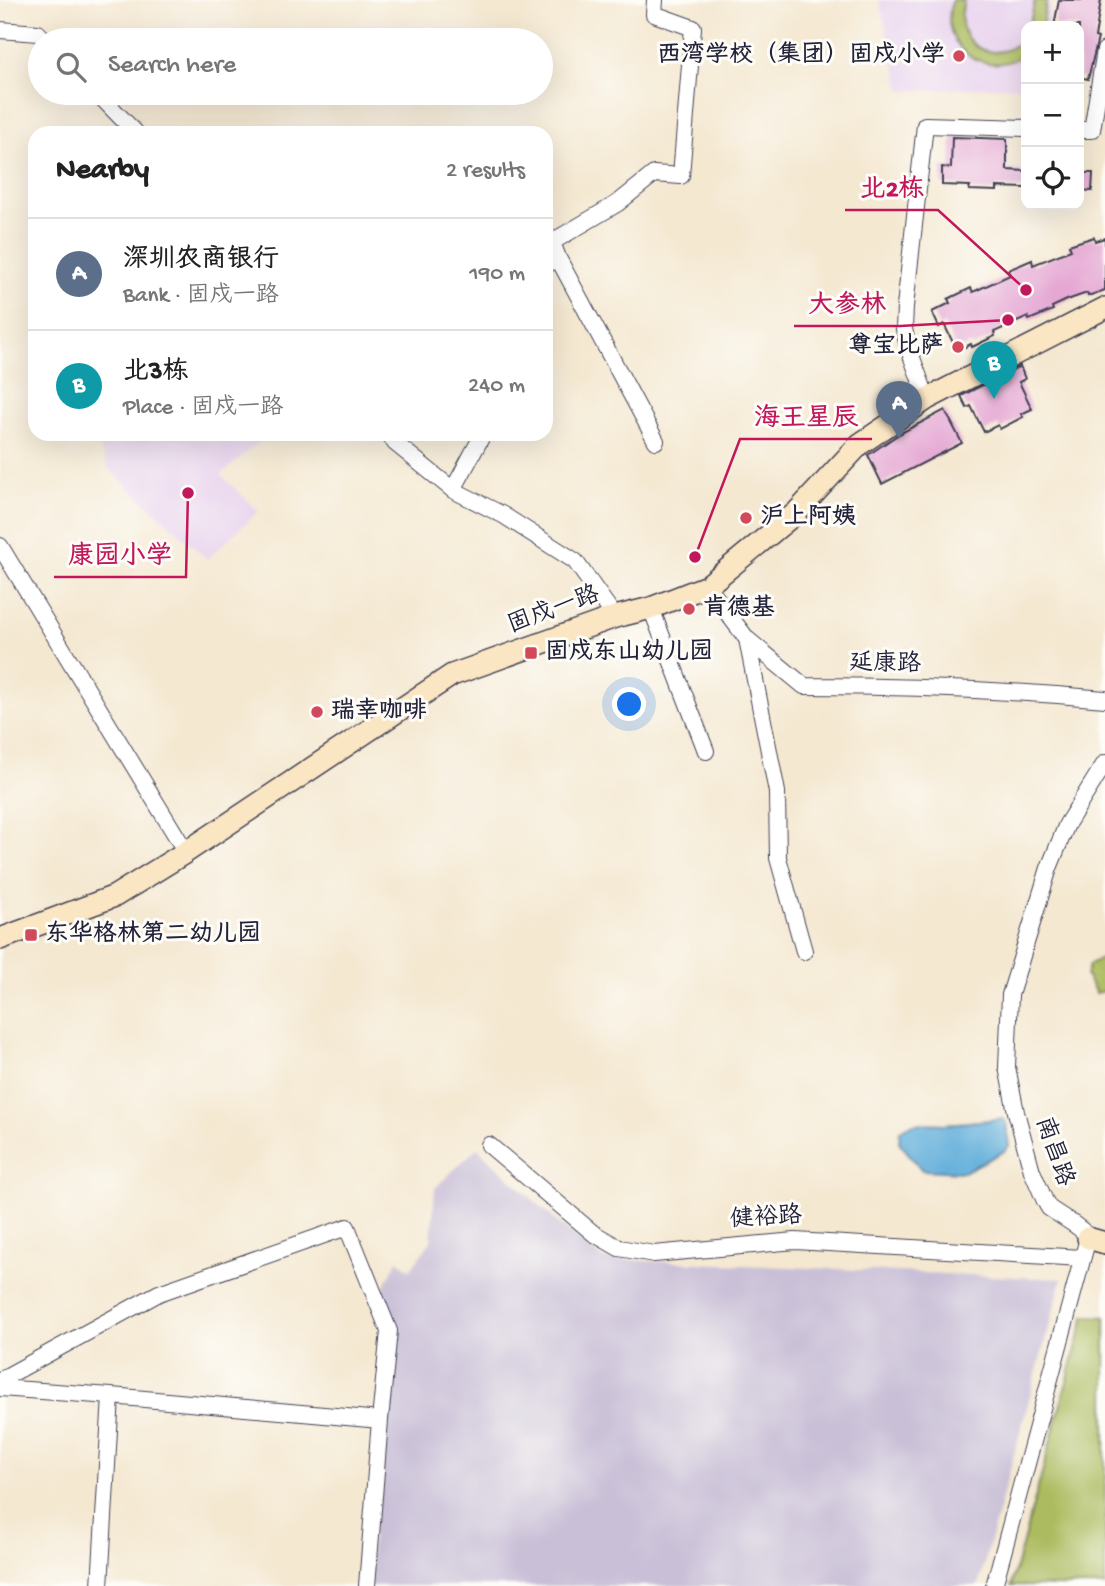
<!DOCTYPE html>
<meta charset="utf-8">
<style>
:root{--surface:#fff;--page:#f6f6f6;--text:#222;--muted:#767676;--line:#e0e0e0;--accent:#d1495b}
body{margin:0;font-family:"Gochi Hand","LXGW WenKai TC",sans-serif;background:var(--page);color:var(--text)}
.controls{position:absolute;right:21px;top:21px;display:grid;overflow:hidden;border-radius:14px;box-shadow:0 7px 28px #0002}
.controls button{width:63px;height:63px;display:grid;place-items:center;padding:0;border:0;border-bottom:2px solid var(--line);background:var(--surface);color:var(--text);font:35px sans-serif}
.you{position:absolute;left:630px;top:705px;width:24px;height:24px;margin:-18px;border:5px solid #fff;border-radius:50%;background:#1a73e8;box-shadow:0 0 0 10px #1a73e833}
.badge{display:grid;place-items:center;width:46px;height:46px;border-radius:50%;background:var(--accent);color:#fff;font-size:23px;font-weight:700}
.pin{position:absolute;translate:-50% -58px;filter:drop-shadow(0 2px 4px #0008)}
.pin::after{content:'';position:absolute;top:37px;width:24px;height:21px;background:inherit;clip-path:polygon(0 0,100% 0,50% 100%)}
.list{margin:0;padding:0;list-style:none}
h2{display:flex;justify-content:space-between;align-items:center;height:91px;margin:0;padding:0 28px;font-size:30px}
h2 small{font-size:23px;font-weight:400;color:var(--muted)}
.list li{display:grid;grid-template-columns:46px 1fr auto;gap:21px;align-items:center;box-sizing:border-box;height:112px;padding:0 28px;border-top:2px solid var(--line)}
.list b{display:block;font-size:26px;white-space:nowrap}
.list p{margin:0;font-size:23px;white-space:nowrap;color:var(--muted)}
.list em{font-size:23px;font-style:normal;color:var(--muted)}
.icon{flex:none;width:38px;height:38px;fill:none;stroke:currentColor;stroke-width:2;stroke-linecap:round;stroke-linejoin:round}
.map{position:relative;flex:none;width:1105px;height:1586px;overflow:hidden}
.search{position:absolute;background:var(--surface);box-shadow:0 7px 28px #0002;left:28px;top:28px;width:525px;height:77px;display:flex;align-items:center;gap:18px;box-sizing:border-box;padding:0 24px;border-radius:38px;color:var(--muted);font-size:26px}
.panel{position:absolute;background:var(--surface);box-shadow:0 7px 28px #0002;left:28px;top:126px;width:525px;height:315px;border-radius:21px}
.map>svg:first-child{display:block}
.built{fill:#e8d2ee}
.industrial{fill:#c9bfd7}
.green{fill:#acbb5e;stroke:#676e4c;stroke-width:2}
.water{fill:#60aeda;stroke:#41688a;stroke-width:2}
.building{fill:#e5a8d4}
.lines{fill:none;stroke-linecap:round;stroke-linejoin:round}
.street-casing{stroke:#424052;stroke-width:18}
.secondary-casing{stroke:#424052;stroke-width:24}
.street{stroke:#fff;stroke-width:16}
.secondary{stroke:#fbe6c4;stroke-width:21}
.poi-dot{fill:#d1495b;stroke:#fdfcf7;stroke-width:2.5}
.labels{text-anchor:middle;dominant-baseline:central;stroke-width:6;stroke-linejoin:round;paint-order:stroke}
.poi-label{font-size:24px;font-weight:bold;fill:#22223b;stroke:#fdfcf7;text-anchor:start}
.street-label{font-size:24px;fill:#22223b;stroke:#fdfcf7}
.leader{fill:none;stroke:#c2185b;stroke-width:2.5}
.callout-dot{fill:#c2185b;stroke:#fdfcf7;stroke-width:2.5}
.callout-label{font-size:26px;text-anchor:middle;font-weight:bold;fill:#c2185b;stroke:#fdfcf7;stroke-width:6;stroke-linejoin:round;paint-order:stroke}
</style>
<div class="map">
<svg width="1105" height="1586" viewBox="0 0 1105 1586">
<rect width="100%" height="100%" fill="#fdfcf7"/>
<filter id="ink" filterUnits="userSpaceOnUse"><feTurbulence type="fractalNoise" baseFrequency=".0143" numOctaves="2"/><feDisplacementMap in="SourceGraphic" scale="14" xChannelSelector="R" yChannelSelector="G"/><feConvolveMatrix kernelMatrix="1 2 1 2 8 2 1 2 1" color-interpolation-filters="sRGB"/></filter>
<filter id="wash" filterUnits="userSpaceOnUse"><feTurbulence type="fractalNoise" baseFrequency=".00686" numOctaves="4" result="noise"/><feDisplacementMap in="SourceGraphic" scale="28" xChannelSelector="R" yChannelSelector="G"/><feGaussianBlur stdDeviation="1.57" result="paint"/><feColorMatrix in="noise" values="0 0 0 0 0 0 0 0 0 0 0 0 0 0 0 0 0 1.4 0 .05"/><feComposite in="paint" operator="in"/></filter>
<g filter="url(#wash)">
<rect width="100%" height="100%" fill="#f4e8d1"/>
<path class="built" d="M879,0H1051L1047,26H1026V86L901,91Z
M94,434H267L221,475L259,511L207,559L109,469Z"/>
<path class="industrial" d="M477,1148L564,1228L604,1259L1062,1279L978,1586H368L389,1331L380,1293L398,1260L410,1270L431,1241L435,1188Z"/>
<path class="green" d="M952,0H964C962,9 960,19 963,28C972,58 1011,59 1026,34V53C997,75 954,61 949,22C949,15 950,7 952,0Z
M1035,0H1047L1042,26H1029Z
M1105,956V991L1096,993L1086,976L1089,965Z
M1085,1316L1105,1317V1586H1011Z"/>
<path class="water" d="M1003,1119L1006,1122L1009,1146L1003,1152L964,1172L922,1170L899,1142L900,1130C917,1120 927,1124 945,1124C964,1123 983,1120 1003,1119Z"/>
<g id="blocks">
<path class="building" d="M1059,0H1101L1095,37L1098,38L1088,79L1079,77V26H1054Z
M952,137L1007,139V170L1026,171V188L997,187V191L969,190L970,186L942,185V167L951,168Z
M1079,173H1093L1092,191L1079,190Z
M1094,237L1095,241L1105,238V290L1088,296L1087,293L1067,300L1052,307L1053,310L1029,320L1028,317L994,332L995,336L972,347L971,344L957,351L944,324L939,327L932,312L950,303L948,299L971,288L973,292L1010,275L1008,270L1032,260L1033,265L1071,250L1069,245Z
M1020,366L1025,379L1019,382L1032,409L1021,414L1023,417L1000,429L998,425L984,432L971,406L967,408L961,396Z
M945,410L962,443L882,484L868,455L899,434Z"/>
</g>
</g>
<g filter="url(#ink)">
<use href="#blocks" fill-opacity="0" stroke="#424052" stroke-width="2"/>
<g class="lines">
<defs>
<path id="street" d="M0,30L38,33L45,40
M97,93L136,133
M1079,130H1092L1105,50
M558,258L552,242L618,203L654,174L681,176L693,28L654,14L655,0
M546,265L558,258L656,441
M927,399L908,347L904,329L905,307L925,125L1026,128
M389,434L395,443L453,490L503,515L575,561L615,617
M453,490L483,434
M0,546L186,852
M707,586L747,639L804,686C904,686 1005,690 1105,699
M651,608L706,751
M747,639L777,792L778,858L804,951
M489,1145L593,1233L619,1248L654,1254L795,1241L1082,1258
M0,1380L159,1293L347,1227L389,1331L380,1420L367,1586
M0,1388L111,1396L380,1420
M100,1586L111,1396
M994,1586L1088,1238L1084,1232L1075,1225L1049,1208L1045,1201L1032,1171L1016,1112L1007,1067L1010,995L1049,868L1067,824L1105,763"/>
<path id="secondary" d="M0,939L115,896L186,852L452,675L615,617L651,608L707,586L797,512L860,444L927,399L1105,308
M1088,1238L1105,1243"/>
</defs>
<use href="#street" class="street-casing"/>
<use href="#secondary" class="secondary-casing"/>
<use href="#street" class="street"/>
<use href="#secondary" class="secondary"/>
</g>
</g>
<g class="poi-dot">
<circle cx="959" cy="56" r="7"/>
<circle cx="958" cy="347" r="7"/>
<circle cx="746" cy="518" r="7"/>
<circle cx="689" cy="609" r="7"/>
<rect x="524" y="646" width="14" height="14" rx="3.5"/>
<circle cx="317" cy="712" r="7"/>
<rect x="24" y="928" width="14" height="14" rx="3.5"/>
</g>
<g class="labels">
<g class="poi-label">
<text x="945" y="56" text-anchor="end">西湾学校（集团）固戍小学</text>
<text x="944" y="347" text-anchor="end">尊宝比萨</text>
<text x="760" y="518">沪上阿姨</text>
<text x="703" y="609">肯德基</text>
<text x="545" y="653">固戍东山幼儿园</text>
<text x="331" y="712">瑞幸咖啡</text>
<text x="45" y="935">东华格林第二幼儿园</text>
</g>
<g class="street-label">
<text transform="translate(554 611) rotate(-20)">固戍一路</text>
<text transform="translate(885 665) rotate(1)">延康路</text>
<text transform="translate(1053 1152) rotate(71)">南昌路</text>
<text transform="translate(766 1219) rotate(-3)">健裕路</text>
</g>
</g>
<path class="leader" d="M1026 290L938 210H845M1008 320L900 326H794M695 557L740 439H872M188 493L186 577H54"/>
<g class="callout-dot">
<circle cx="1026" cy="290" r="7"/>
<circle cx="1008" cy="320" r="7"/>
<circle cx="695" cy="557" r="7"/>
<circle cx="188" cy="493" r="7"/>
</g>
<g class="callout-label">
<text x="892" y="196">北2栋</text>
<text x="847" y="312">大参林</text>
<text x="806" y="425">海王星辰</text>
<text x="120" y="563">康园小学</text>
</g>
</svg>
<div class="controls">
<button>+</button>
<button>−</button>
<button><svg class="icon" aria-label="locate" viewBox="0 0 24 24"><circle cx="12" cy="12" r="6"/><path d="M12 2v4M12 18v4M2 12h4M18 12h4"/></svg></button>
</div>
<div class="you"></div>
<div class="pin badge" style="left:899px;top:439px;background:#5c6f8a">A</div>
<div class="pin badge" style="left:994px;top:399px;background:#0f9aa8">B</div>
<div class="search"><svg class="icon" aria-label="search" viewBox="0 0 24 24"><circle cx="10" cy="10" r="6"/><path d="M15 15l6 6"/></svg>Search here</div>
<section class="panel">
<h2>Nearby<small>2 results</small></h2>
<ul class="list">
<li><span class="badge" style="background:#5c6f8a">A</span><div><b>深圳农商银行</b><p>Bank · 固戍一路</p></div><em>190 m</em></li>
<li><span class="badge" style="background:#0f9aa8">B</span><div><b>北3栋</b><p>Place · 固戍一路</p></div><em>240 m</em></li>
</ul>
</section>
</div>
